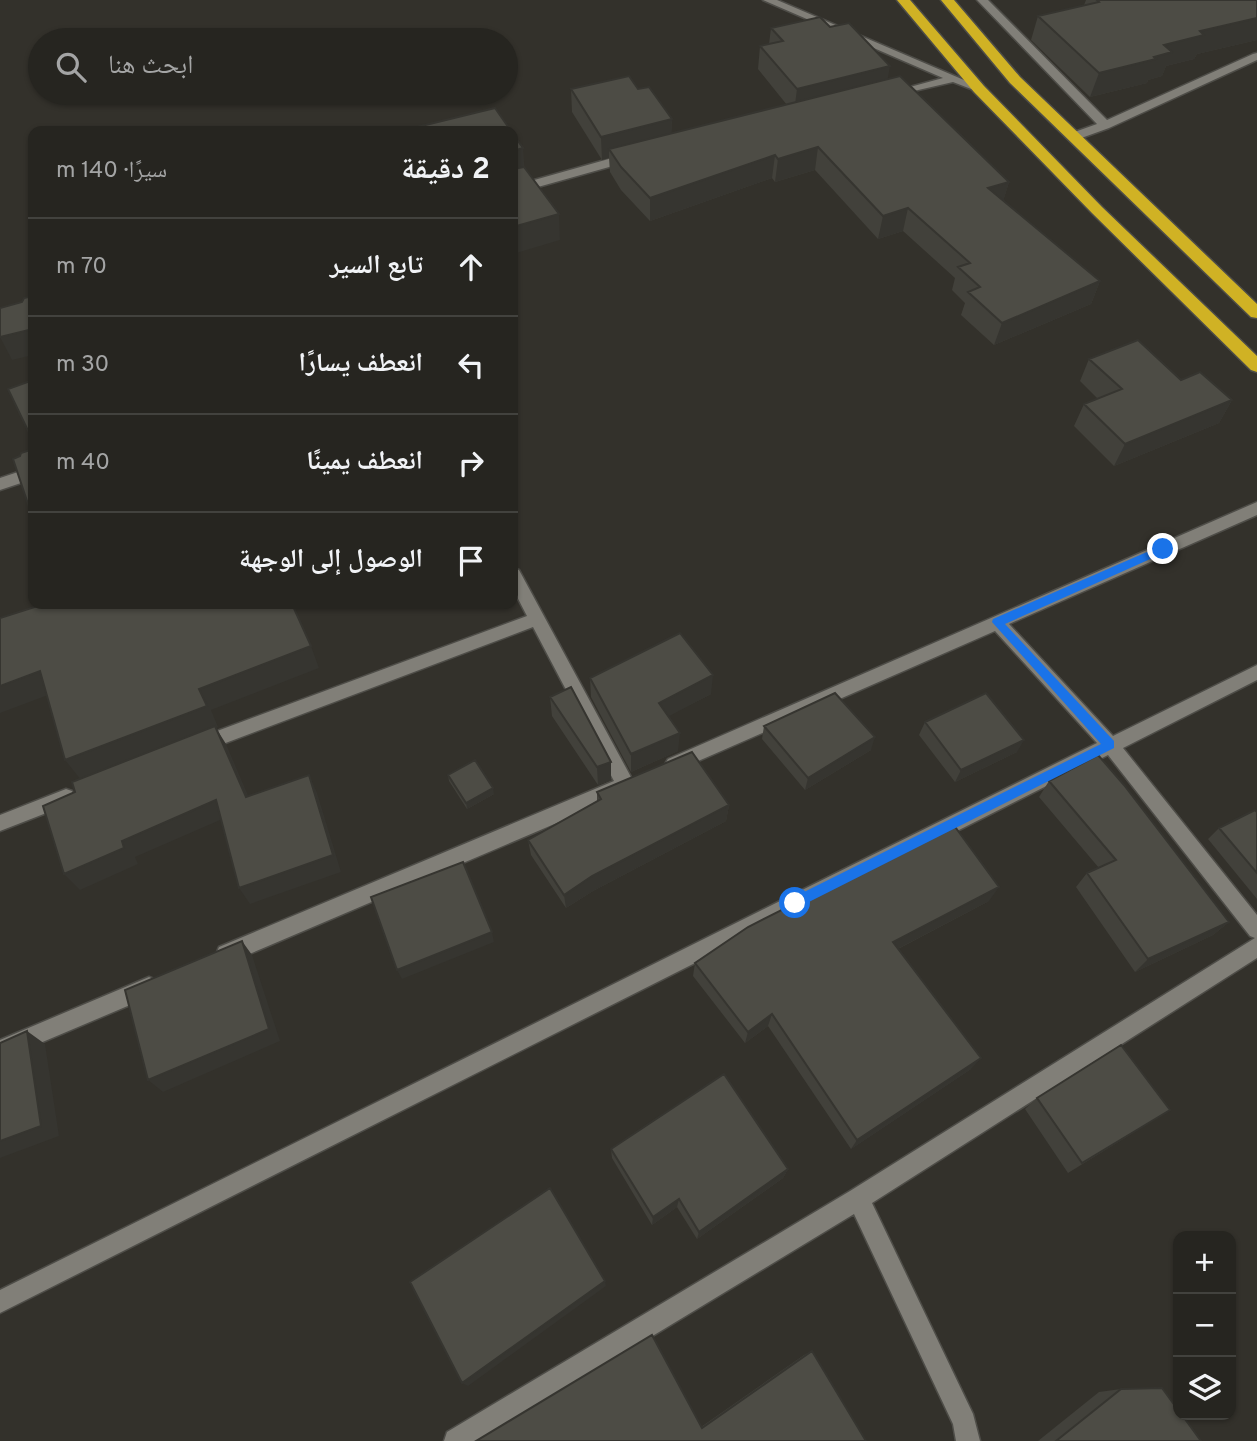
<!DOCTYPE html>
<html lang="ar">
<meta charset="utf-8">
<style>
:root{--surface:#262520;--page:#32312d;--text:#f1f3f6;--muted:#a4a5a5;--line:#42423e}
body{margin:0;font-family:Overpass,"Noto Naskh Arabic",sans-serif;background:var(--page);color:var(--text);direction:rtl}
.controls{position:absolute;right:21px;bottom:21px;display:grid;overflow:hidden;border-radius:14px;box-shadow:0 2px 5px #0004}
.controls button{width:63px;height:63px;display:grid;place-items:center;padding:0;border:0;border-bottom:2px solid var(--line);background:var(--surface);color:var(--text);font:35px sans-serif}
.stop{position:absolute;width:21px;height:21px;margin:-16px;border:5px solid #1a73e8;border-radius:50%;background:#fff}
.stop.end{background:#1a73e8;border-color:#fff;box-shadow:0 2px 7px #0008}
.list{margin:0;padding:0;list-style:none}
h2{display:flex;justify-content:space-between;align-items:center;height:91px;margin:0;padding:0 28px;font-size:30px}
h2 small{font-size:23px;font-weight:400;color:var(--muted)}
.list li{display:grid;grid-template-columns:46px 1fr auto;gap:21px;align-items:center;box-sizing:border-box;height:98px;padding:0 28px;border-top:2px solid var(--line)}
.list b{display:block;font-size:26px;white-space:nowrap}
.list em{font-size:23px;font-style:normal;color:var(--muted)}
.icon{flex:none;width:38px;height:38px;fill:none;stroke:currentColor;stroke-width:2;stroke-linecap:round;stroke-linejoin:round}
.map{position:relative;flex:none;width:1257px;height:1441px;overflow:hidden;direction:ltr}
.search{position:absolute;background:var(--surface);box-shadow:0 2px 5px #0004;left:28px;top:28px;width:490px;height:77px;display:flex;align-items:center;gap:18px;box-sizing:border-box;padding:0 24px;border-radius:38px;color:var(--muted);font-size:26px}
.panel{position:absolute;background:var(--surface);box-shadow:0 2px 5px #0004;left:28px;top:126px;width:490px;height:483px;border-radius:14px;direction:rtl}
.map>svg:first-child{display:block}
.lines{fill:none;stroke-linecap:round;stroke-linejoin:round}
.street-casing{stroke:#4e4d48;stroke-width:3}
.highway-casing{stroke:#4e4d48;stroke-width:3}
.street{fill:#817f78;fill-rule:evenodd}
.highway{fill:#d0b224;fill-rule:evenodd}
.wall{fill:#42413b}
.shaded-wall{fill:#363530}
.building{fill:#4d4c45;stroke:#363530;stroke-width:2}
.route{fill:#1a73e8}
</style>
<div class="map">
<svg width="1257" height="1441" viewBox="0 0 1257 1441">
<rect width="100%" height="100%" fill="#33312b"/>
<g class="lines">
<defs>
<path id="street" d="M763,0H777L985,89L979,92L953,82L888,97V93L943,78Z
M977,0H988L1107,120L1253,54L1257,53V60L1109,128L1073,141L1067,137L1069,134L1097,124Z
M630,153L636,157L634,160L513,194V186Z
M33,467V479L0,490V478Z
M1257,502V515L1009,624L1113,736L1257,665V680L1123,748L1257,915V958L872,1203L973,1414L980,1441H956L953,1424L854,1214L479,1441H444L447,1432L850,1191L1255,938L1250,936L1108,755L0,1313V1290L1097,743L995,631L680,769L674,772L668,769L665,764L668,759Z
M513,568L519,570L632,779L635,785L632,791L233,961L226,963L219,961L216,954L219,947L614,781L533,627L199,753L193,750L190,745L193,740L527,616L513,589Z
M66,789L72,791L75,797L72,803L0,831V815Z
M149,977L156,980L159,987L156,994L0,1060V1040Z"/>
<path id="highway" d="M897,0H910L984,86L1102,207L1257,356V372L1251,370L1092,213L974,92Z
M941,0H954L1020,77L1257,304V318L1251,317L1010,83Z"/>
</defs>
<use href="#street" class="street-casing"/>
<use href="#highway" class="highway-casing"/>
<use href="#street" class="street"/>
<use href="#highway" class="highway"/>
</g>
<path class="wall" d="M1086,0H1257V40L1197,54L1194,59L1166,66L1162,76L1148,80L1147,83L1090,97L1031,40L1038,16L1084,5Z
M830,27L888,79L1009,182L1003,201L1100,281L1091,304L994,345L961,315L965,303L952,290L955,278L903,231L878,239L815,170L775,182L772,178L650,221L621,190L610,172L609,158L602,160L572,112L571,89H638L672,119L671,134L787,105L758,69L760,46L769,44L771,28Z
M1089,359L1181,380L1232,400L1219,423L1114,466L1074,426L1084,404L1098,399L1080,381Z
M590,678L711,694L668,716L678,751L631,772L591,697Z
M550,697L611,780L598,785L552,716Z
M925,722L1017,752L955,782L919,735Z
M764,726L871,750L805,790L762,739Z
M448,775L494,794L467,809L449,781Z
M1049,781L1229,922L1213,935L1135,972L1076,887L1087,873L1099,868L1039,797Z
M597,792L729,805L726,821L593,891L566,908L531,855L528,840L597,802Z
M1257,812V899L1208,839L1219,828Z
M989,901L898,949L971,1069L851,1149L768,1026L745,1043L693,976L695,963Z
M1037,1098L1170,1110L1068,1173L1025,1109Z
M611,1149L788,1169L783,1178L697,1239L677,1207L652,1225L612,1158Z
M812,1351L866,1441L701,1427L804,1355Z
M1121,1389L1201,1441H1038L1099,1392Z"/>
<path class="shaded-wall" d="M1257,18V40L1197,54L1194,59L1166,66L1162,76L1148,80L1147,83L1090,97L1099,73L1200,31Z
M890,66L886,89L794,112L797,89Z
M672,119L671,143L609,149V158L602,160L601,137Z
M818,147L815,170L775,182L778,159Z
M523,148L525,175L513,184V151Z
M775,155L772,178L650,221V198Z
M1009,182L1002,205L988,188Z
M908,208L903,231L878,239L883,216Z
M559,214L560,240L513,254V227Z
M1100,281L1091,304L994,345L1002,323Z
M33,329V355L12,360L0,337Z
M1232,400L1219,423L1114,466L1125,444Z
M311,646L319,668L211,710L218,727L216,728L226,744L256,814L246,797L81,780L65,760L199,689Z
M40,671L56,692L0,713V686Z
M713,675L711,694L658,722L659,703Z
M680,733L678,751L631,772V754Z
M875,737L871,750L805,790L808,778Z
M1024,740L1017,752L955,782L961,770Z
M611,762V780L598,785L597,767Z
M309,775L317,793L341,872L250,904L239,888Z
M493,788L494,794L467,809L466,803Z
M216,800L227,817L135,857L138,864L80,890L64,874L122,841Z
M729,805L726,821L593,891L566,908L564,895L592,876Z
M999,887L989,901L886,955L893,942Z
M1229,922L1213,935L1135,972L1148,959Z
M492,932L494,942L402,979L397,970Z
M242,941L252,955L280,1041L163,1092L148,1080Z
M772,1014L768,1026L745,1043L748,1032Z
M27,1031L45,1044L59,1136L0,1158V1141Z
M981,1058L971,1069L851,1149L857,1140Z
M788,1169L783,1178L697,1239L699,1232Z
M679,1199L677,1207L652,1225L653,1217Z
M605,1281L606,1286L468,1386L462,1383Z"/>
<path class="building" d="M1097,0H1257V18L1200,31L1204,35L1164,45L1172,52L1154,57L1156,59L1099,73L1038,16L1099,2Z
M820,17L830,27L849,23L890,66L797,89L760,46L783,41L771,28Z
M629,76L638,89L649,87L672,119L601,137L571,89Z
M900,76L1009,182L988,188L1100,281L1002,323L968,292L980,287L958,267L970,263L908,208L883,216L818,147L778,159L775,155L650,198L621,167L609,149Z
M495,108L511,131H401Z
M513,134L523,148L513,151Z
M524,167L559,214L513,227V169Z
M33,296V329L0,337V308L22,302L24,298Z
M1138,340L1181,380L1200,372L1232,400L1125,444L1084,404L1122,389L1089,359Z
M33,380V441L8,389Z
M33,449V519L13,459L20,456L21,453Z
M44,604H292L311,646L199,689L207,706L65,760L40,671L0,686V618Z
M680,633L713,675L659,703L680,733L631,754L590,678Z
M571,687L611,762L597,767L550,697Z
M835,693L875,737L808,778L764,726Z
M986,693L1024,740L961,770L925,722Z
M215,726L246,797L309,775L333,855L239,888L216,800L122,841L124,848L64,874L43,806L75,792L72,782Z
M692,752L729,805L592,876L564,895L528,840L601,799L597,792Z
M1098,755L1124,785L1229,922L1148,959L1087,873L1116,860L1049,781Z
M475,760L493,788L466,803L448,775Z
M1255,810L1257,812V873L1219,828Z
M953,824L999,887L893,942L981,1058L857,1140L772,1014L748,1032L695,963L748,927Z
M463,862L492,932L397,970L371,897Z
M242,941L269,1029L148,1080L125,990Z
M27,1031L41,1126L0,1141V1043Z
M1121,1045L1170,1110L1082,1163L1037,1098Z
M724,1074L788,1169L699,1232L679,1199L653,1217L611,1149Z
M550,1188L605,1281L462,1383L410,1282Z
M652,1335L702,1428L812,1351L866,1441H476Z
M1162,1388L1178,1410V1415H1182L1201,1441H1056L1121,1389Z"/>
<path class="route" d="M1163,545L1168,549L1166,552L1005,624L1114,741V748L799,907H790V899L1101,744L992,622L993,619Z"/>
</svg>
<div class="controls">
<button>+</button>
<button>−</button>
<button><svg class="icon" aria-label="layers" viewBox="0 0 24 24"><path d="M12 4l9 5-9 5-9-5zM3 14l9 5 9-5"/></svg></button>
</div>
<div class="stop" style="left:795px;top:903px"></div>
<div class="stop end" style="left:1163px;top:549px"></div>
<div class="search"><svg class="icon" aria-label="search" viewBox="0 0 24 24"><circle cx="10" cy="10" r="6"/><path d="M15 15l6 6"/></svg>ابحث هنا</div>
<section class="panel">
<h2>2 دقيقة<small>سيرًا · 140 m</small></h2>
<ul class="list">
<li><svg class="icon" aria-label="ahead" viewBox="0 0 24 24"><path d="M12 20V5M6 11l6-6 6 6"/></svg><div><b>تابع السير</b></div><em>70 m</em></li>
<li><svg class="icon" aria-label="left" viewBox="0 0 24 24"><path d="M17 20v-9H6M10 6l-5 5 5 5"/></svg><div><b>انعطف يسارًا</b></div><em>30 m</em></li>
<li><svg class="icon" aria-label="right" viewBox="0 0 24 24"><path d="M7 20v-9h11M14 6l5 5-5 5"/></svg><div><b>انعطف يمينًا</b></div><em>40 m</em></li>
<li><svg class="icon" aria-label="arrive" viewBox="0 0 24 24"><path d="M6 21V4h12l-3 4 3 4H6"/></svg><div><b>الوصول إلى الوجهة</b></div></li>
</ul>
</section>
</div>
